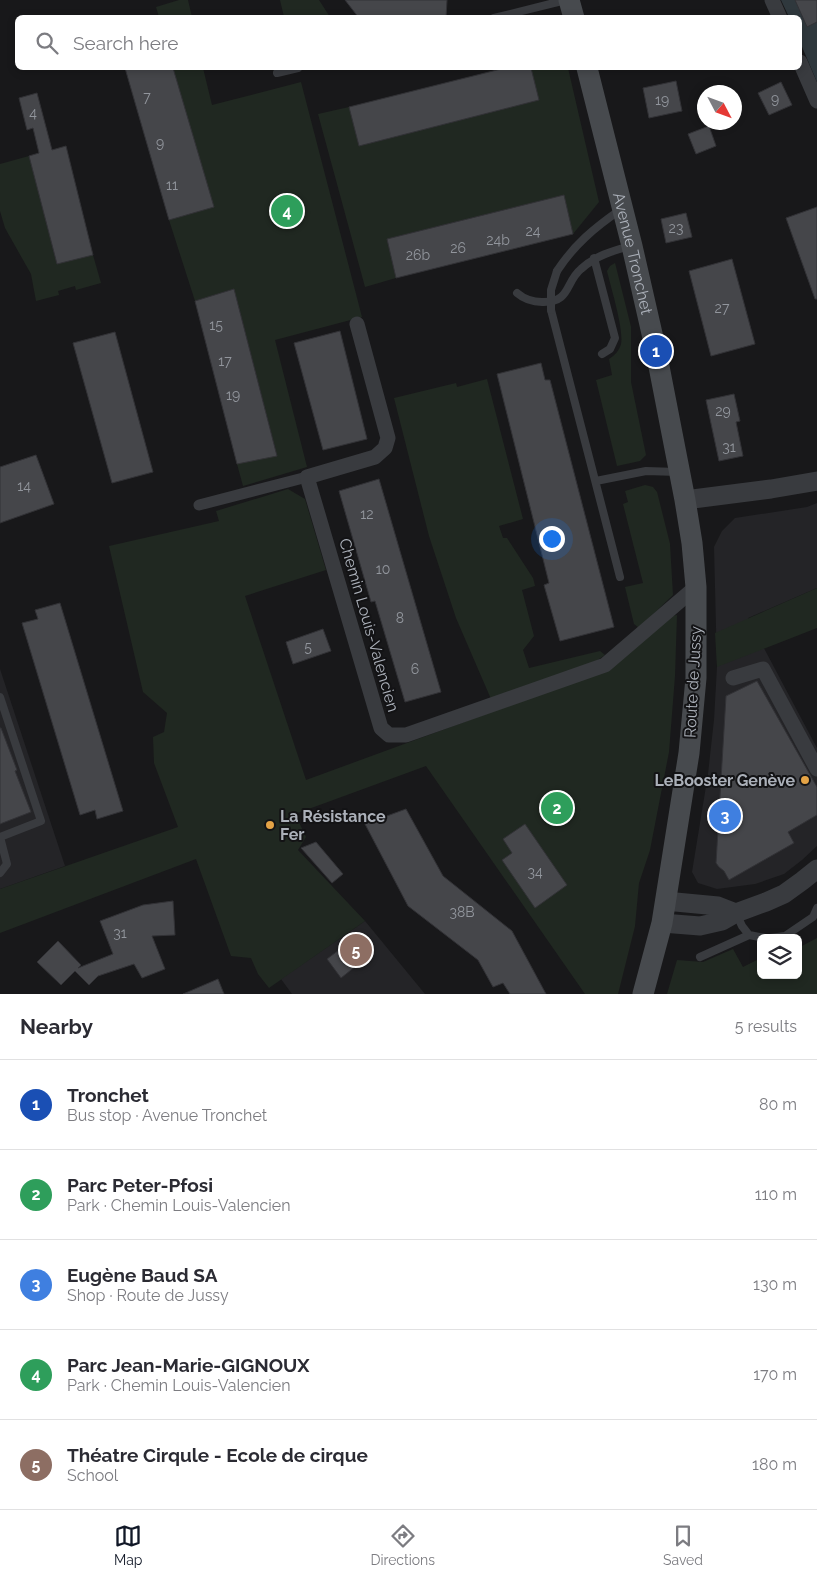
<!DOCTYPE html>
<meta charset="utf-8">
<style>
:root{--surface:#fff;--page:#f7f7f7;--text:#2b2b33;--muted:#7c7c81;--line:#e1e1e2;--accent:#111827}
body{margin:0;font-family:Raleway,sans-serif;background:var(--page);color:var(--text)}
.controls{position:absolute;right:15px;bottom:15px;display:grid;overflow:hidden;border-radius:8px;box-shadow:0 2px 8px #0003}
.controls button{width:45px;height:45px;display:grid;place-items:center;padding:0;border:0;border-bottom:1px solid var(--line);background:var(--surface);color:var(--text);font:25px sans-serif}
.compass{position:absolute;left:697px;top:85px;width:45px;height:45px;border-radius:50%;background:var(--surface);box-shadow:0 2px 8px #0003;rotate:131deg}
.you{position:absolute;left:551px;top:538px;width:18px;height:18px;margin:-12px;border:4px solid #fff;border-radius:50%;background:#1a73e8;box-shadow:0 0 0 8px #1a73e833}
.badge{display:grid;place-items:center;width:32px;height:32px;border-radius:50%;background:var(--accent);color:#fff;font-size:16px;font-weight:700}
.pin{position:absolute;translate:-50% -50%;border:2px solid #fff;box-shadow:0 1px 5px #0006}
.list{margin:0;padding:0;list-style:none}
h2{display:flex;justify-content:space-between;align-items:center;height:65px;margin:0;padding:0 20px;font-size:21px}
h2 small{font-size:16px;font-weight:400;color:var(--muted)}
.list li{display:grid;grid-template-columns:32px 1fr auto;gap:15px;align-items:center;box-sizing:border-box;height:90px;padding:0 20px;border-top:1px solid var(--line)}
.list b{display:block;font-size:19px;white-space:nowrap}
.list p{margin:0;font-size:16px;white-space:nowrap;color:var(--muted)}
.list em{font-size:16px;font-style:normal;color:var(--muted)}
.icon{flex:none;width:28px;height:28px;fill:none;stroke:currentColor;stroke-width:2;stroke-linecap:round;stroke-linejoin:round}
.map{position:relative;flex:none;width:817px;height:994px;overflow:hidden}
.search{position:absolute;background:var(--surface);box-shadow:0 2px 8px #0003;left:15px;right:15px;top:15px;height:55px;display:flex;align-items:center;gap:12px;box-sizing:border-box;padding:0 18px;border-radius:8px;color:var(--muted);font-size:19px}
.sheet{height:515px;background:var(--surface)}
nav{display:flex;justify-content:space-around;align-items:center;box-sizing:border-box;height:70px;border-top:1px solid var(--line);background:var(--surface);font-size:14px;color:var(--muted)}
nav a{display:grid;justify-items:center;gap:2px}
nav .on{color:var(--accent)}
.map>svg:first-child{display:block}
.built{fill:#242427}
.green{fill:#202821}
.water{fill:#2f383d}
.building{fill:#45464a;stroke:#323236}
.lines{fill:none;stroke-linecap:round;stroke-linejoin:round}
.service{stroke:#393b3f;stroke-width:8}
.pedestrian{stroke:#393b3f;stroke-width:11}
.minor{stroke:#393b3f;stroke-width:15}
.tertiary{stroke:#393b3f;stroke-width:19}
.secondary{stroke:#474a4e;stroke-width:21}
.service-bridge{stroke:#393b3f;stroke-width:8}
.poi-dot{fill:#e4a346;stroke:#131315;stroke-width:2}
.labels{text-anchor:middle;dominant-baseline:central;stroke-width:4;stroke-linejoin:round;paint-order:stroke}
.number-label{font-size:14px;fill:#92969d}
.street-label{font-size:16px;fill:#abb0b9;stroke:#131315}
.poi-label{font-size:16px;font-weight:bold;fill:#abb0b9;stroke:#131315;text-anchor:end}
</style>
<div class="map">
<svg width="817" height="994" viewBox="0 0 817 994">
<rect width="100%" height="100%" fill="#18181a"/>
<path class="built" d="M817,503V588L748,618L817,748V846L802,860L784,874L755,884L717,889L698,883L692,872L708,774L714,720L717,667L714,547L722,531L735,518L807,507Z
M0,669L65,866L0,889Z
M365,921L425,994H292L281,979Z"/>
<path class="green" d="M179,0H188L192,17H159L156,7Z
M280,0H319L330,17H284Z
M173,68H203L212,105L301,82L362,317L275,340L307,467L243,486L237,464L277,455L234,289L195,301L169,220L213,207Z
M531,68H568L599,202L573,234L564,195L387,239L396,278L365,287L318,114L349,107L359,146L539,100Z
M29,156L57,264L93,255L101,283L76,290L75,286L58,291L59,295L36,301L31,274L5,228L0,211V164Z
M615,263L631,327V382L646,455L640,461L617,466L596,380L612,375L609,359C615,355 619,351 621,344C624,329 611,288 607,271L610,266Z
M487,379L523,519L499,526L503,538H507L533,578L535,586L522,590L534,636L523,650L529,668L600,651L605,655L596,661L491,699L456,618L429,536L394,398L456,383L457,387Z
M645,485L653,487L657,492L670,544L673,595L639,628L634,624L625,587L643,583L623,504L628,502L625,491Z
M288,489L305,499L326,570L245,596L306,780L595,674L672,616L677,615L675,676L669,752L650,850L639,883L635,926L618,994H585L426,766L295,814L306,837L298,850L365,921L269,988L258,974L251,958L231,956L196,859L0,933V889L178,827L154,763L153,737L164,732L167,713L143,692L109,546L219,521L216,511Z
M817,588V628L717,667L715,633Z
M817,938V994H667L677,960L703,962L733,949L743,967L761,958V975H798V948Z"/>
<path class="water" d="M781,0H817V82L800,42V18L789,17Z"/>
<path class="building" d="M345,0H447L446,18H359Z
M795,0H817V22L807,27Z
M125,68H173L214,207L169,220Z
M505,68H531L539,100L359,146L349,107Z
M676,81L682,111L649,118L643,88Z
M781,82L792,105L769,115L758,93Z
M37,93L52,150L66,146L93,255L57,264L29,156L39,153L33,128L27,130L19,98Z
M709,126L716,146L696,154L688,134Z
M564,195L573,234L396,278L387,239Z
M817,207V299H815L786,218Z
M686,213L692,237L666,243L661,219Z
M732,259L755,344L711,356L689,271Z
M234,289L277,456L237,464L195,301Z
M340,331L367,439L323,450L294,343Z
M115,332L153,472L112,483L73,343Z
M541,363L545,380H550L614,627L560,641L544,585L549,583L497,374Z
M734,394L740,421L736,422L743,456L719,461L706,400Z
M36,455L54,504L0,523V467Z
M379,479L441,692L405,702L375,601L371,602L339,491Z
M60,603L123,811L97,819L95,810L80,815L22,623L38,619L35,610Z
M323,629L331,651L293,664L286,642Z
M757,681L817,787V815L788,832L794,843L729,880L724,871L719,867L716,863L726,696Z
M0,728H1L17,770L15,771L31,812L0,824Z
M406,809L443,876L512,931L546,994H510L503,983L493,987L478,960L408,906L365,824Z
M525,824L567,885L535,908L502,860L512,853L503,839Z
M316,842L343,874L332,883L301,848Z
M173,901L175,935L152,936L165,969L142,978L134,964L98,976L89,985L75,971L61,985L37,962L58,941L81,965L78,968L113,954L100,921L143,905Z
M352,940L366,958L341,978L327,959Z
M218,979L224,994H183Z"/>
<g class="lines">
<path class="service" d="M494,18L566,0
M277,73L298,68
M594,258L615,338L610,349L602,354
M557,271C574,245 594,228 620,210
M517,293C524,299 532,302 542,302C571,303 565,282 581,269C595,256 612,251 630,246
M551,310L620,577
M596,481L646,471L678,472
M0,697L41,821L0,837L7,864L0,873
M736,913L742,926L749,935L765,938
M770,938L785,936L813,917L817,908
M700,957L749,935"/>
<path class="pedestrian" d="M199,505L307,477"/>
<path class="minor" d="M772,0L780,18
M800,62L817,101
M357,324L388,438L385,448L375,457L307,477L381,728L389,735H406L605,665L696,587
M733,678L763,669L817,769"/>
<path class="tertiary" d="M685,500L771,489L817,481
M665,901L718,906L736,913
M662,923L700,926L722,921L736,913L766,902L784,894L802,881L817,869"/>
<g class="secondary">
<path d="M569,0L574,18"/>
<path id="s1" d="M587,68L632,246L656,351L685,500L692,543L696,587V678L689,753L662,923L643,994"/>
</g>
<path class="service-bridge" d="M551,310V290L557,271"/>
</g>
<g class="poi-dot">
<circle cx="805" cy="780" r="5"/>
<circle cx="270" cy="825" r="5"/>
</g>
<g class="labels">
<g class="number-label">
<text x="147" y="97">7</text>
<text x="775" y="99">9</text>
<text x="662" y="100">19</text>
<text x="33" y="113">4</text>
<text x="160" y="143">9</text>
<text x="172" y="185">11</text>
<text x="676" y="228">23</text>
<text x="533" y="231">24</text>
<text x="498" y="240">24b</text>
<text x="458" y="248">26</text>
<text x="418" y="255">26b</text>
<text x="722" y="308">27</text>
<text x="216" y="325">15</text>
<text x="225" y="361">17</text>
<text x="233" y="395">19</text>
<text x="723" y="411">29</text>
<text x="729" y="447">31</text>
<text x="24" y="486">14</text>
<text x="367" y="514">12</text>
<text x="383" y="569">10</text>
<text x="400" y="618">8</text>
<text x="308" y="647">5</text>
<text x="415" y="669">6</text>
<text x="535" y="872">34</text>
<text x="462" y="912">38B</text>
<text x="120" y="933">31</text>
</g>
<g class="street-label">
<text stroke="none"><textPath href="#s1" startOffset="191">Avenue Tronchet</textPath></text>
<text transform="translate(369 625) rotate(74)">Chemin Louis-Valencien</text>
<text transform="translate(693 682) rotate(-87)">Route de Jussy</text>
</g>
<g class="poi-label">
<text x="795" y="780">LeBooster Genève</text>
<text x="280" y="816" text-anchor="start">La Résistance<tspan x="280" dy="18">Fer</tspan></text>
</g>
</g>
</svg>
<div class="controls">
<button><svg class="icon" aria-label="layers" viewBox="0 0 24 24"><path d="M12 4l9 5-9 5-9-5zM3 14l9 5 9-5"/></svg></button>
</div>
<svg class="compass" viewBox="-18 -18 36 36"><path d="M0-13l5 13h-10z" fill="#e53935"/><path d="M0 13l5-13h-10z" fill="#7c7c81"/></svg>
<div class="you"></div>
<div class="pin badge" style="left:656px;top:351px;background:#1a4fb4">1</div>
<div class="pin badge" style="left:557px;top:808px;background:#2e9e5b">2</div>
<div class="pin badge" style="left:725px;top:816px;background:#3f7fe0">3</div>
<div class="pin badge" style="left:287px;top:211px;background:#2e9e5b">4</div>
<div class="pin badge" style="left:356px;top:950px;background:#8d6e63">5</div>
<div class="search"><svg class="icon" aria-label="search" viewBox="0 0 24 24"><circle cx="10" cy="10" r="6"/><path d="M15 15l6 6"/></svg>Search here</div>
</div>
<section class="sheet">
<h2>Nearby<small>5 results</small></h2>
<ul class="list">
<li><span class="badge" style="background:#1a4fb4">1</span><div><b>Tronchet</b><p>Bus stop · Avenue Tronchet</p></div><em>80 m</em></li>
<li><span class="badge" style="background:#2e9e5b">2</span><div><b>Parc Peter-Pfosi</b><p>Park · Chemin Louis-Valencien</p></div><em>110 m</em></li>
<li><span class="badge" style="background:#3f7fe0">3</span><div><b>Eugène Baud SA</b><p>Shop · Route de Jussy</p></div><em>130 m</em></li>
<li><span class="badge" style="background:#2e9e5b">4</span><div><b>Parc Jean-Marie-GIGNOUX</b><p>Park · Chemin Louis-Valencien</p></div><em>170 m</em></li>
<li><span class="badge" style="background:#8d6e63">5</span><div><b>Théatre Cirqule - Ecole de cirque</b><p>School</p></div><em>180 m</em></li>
</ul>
</section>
<nav>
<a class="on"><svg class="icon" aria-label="map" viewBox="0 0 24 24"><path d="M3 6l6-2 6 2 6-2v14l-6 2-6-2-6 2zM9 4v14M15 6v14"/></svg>Map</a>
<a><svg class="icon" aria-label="directions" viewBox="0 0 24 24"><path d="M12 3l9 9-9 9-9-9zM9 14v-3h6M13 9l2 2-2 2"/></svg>Directions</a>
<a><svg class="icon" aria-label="saved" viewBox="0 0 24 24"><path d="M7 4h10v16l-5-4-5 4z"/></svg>Saved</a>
</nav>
